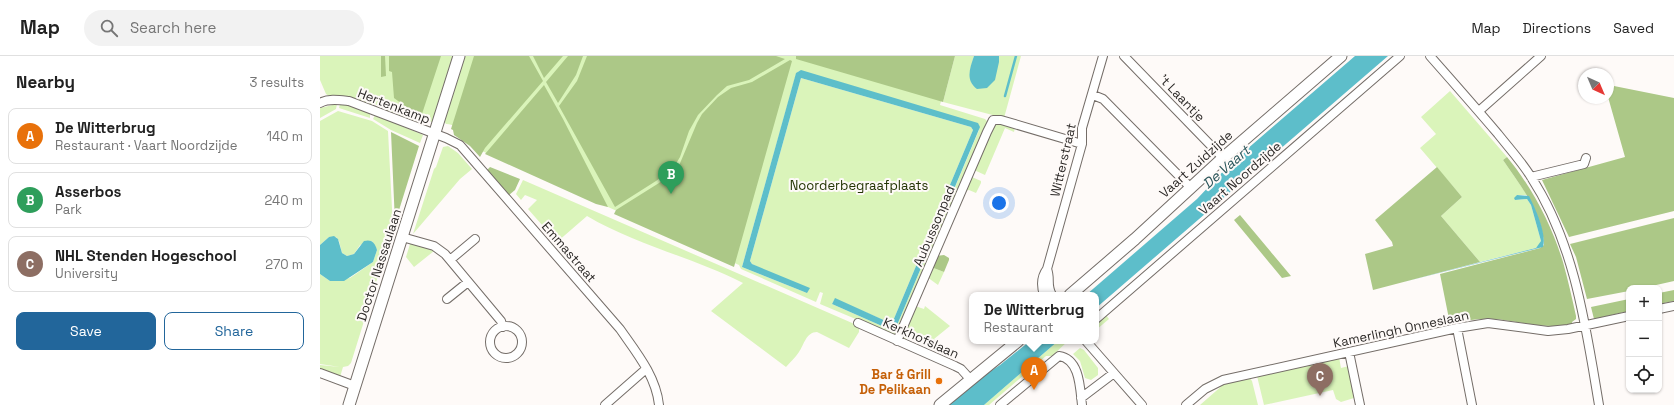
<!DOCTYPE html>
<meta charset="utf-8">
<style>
:root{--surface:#fff;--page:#f2f2f2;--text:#222;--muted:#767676;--line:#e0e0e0;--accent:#22669b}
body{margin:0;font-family:"Space Grotesk",sans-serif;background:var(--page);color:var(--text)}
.controls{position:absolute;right:12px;bottom:12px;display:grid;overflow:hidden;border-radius:8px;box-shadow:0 1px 3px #0004}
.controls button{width:36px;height:36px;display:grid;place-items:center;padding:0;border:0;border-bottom:1px solid var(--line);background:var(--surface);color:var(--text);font:20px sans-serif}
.compass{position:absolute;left:1258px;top:12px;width:36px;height:36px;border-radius:50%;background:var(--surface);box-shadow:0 1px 3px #0004;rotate:136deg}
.you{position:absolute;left:679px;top:147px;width:14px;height:14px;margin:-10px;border:3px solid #fff;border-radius:50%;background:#1a73e8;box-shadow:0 0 0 6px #1a73e833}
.badge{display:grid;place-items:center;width:26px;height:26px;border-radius:50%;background:var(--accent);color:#fff;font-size:13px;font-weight:700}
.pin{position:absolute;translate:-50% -33px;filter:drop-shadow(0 1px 2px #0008)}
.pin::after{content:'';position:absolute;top:21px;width:14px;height:12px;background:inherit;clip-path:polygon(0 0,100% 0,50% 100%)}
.popup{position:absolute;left:649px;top:236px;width:130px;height:52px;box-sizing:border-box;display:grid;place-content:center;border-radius:8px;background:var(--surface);filter:drop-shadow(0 1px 3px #0005);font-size:13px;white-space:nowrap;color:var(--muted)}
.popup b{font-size:15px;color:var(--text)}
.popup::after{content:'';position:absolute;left:50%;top:100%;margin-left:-8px;border:8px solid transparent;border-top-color:var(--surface)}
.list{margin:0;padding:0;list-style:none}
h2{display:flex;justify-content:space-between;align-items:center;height:52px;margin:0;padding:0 16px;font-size:17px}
h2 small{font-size:13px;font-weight:400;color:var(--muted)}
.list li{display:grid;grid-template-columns:26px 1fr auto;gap:12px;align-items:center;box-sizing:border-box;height:56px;margin:0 8px 8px;padding:0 8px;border:1px solid var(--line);border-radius:8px}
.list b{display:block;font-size:15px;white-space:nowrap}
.list p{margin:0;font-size:13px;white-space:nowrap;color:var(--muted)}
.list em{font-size:13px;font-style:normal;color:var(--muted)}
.actions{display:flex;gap:8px;padding:12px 16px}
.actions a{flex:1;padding:9px 0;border:1px solid var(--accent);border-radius:8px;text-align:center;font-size:14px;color:var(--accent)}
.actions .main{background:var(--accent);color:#fff}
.icon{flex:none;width:22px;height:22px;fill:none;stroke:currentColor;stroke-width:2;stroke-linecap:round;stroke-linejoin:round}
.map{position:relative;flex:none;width:1354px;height:349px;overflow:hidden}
header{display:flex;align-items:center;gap:24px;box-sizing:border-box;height:56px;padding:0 20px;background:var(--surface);border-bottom:1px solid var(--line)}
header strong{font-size:19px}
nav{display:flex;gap:22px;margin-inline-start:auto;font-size:14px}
.search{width:280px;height:36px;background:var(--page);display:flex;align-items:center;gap:10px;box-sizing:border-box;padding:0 14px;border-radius:22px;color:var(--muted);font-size:15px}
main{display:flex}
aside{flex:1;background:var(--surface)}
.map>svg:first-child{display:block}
.green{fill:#daf4ba;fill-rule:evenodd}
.forest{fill:#acc887}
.water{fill:#5dbeca}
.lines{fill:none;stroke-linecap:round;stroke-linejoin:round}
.stream{stroke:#5dbeca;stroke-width:2.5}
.street-casing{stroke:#746d68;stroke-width:10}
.secondary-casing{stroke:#746d68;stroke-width:13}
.street{stroke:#fff;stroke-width:8}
.secondary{stroke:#fff;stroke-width:11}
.food-dot{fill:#e8710a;stroke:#fefaf8;stroke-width:1.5}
.labels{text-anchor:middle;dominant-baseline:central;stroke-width:4;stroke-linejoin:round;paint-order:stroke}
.street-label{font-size:13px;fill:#2d2a28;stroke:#fefaf8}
.park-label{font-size:13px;fill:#243504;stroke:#fefaf8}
.food-label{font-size:13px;font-weight:bold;fill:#c56008;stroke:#fefaf8;text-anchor:end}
.water-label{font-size:14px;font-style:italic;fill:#29555a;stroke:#fefaf8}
</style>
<header>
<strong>Map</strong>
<div class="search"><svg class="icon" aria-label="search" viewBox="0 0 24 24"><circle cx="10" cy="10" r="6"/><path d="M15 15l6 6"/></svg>Search here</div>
<nav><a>Map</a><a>Directions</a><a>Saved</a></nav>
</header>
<main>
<aside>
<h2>Nearby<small>3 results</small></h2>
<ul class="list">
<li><span class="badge" style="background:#e8710a">A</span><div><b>De Witterbrug</b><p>Restaurant · Vaart Noordzijde</p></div><em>140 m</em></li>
<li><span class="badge" style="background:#2e9e5b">B</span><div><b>Asserbos</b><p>Park</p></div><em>240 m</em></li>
<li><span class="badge" style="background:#8d6e63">C</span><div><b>NHL Stenden Hogeschool</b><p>University</p></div><em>270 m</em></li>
</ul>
<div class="actions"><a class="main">Save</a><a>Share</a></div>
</aside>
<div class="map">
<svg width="1354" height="349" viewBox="0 0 1354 349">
<rect width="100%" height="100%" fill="#fefaf8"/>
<path class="green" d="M0,0H633L620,49L665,63L668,66L576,280L500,248L503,237L500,236L496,246L421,213L419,209L155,92C148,84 137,67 126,68L124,65L111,66L109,64L110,59L107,58L104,65L97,67L66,55L65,53L55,48L51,49L29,41L9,40L6,38L0,24ZM479,15L659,69V74L575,274H571L512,248L515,243L568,266L573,265L653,74L651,71L481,22L430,205L432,208L487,237L422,211L476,18Z
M635,0H654C651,9 645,33 661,32L679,0H701L684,62L623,46Z
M1130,35L1187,101L1183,104L1207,139H1197L1195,144L1207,143L1211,149L1221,185L1220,188L1216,192L1160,206L1121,160L1142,141L1100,92L1116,78L1101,61Z
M17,48L16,53L0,62V52Z
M20,48L27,49L50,57V62L19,52Z
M18,55L52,65L68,75L73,172L31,307L28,310L23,311L20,321L0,314V309L20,311L0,308V218L10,225L30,222L53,206L57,194L52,185L40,189L34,198L27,200L22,197L19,185L16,181H9L0,189V65Z
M55,59L101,78L103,79L100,87L71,74L53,63Z
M676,67L695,71L694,76L685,72L665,119L654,114L672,70Z
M128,90L138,97L152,113L140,123L93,178L114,113L116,111L123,91Z
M652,121L661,125V127L656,137L649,134L644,135L650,122Z
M203,124L539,270V276L529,292L497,276C486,276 484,289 479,296C475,302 470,306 466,311L391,255L423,227C372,201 316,189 267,160L237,186L208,153L217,144L205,139L201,144L196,138Z
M93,187L114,195L94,211L86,201L90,188Z
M611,211L624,216L618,229L607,221Z
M595,250L604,253L605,250L630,270L614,283L618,288L616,290L588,279L585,285L583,277Z
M786,259L789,263L776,274V267Z
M738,285L740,287L742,285H748L732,300H726L669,349H664Z
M760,292L764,294L778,312V319L771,324L765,322L760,305L753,298Z
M1019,301L1021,312L1029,310L1035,340L1034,342L1021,346L1016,343L1013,334L944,349L937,320Z
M929,321L932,325L938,349H880L904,328Z"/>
<path class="forest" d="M61,0H65L66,20L61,21Z
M69,0H121L101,61L97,59L74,42L72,16L69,15Z
M154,0H209L223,25L165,92L160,101L150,90L134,79L133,74L131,73Z
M213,0H243L224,22Z
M248,0H263L256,19L238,47L226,26Z
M267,0H456L465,3L429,24L407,30L397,39L378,59L369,75L360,101L354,111L336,125L295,151L239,50L257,25Z
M476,0H635L623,46L476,3Z
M470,4L472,5L414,211L294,158L296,154L339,127L358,112L377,67L382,58L398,41L411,32L432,26Z
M224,29L243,63L288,151L276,148L165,98Z
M1294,30L1354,42V155L1249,181L1222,124L1305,101L1288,41Z
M71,76L99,90L75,167Z
M1187,101C1212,131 1232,170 1243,206C1248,224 1252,242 1256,260V263L1252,266V268C1223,274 1202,265 1173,263C1159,262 1144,265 1130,268L1120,218L1220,192L1224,189C1222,155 1201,131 1183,104Z
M170,111L200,123L195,134L189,139L167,114Z
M1117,111L1142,141L1121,160L1160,206L1053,234L1045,198L1073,190L1072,186L1055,164Z
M920,159L971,220L962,222L914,164Z
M1354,162V225L1323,232H1309V235L1267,243L1256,201L1250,188Z
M624,199L629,202V204L624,216L611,211L616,200Z
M1354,234V245L1339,248V237Z
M1309,243V255L1274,263L1271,251Z"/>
<path class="water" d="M654,0H679V6L675,24L667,32L657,33C645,24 650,12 654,0Z
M1035,0H1068L776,252V239H766L877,143L911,107Z
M481,14L658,67L660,71L575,274H571L512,248L515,242L568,266L573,265L653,74L651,71L481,22L430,205L432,208L490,232L487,237L422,211L476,17Z
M1197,139L1209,140C1215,152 1227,177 1223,191L1083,226L1216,192L1221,185L1211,149L1207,143L1195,144L1194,142Z
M14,180L18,183L22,197L27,200L34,198L44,185C51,183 55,186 57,194L53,206L24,225H10L0,218V189L9,181Z
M710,285H738L664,349H628L656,325L680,309Z"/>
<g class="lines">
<path class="stream" d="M685,40L696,0"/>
<defs>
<path id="street" d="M804,0L903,102
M1110,0C1133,26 1155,51 1178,78C1189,92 1202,106 1211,121C1255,188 1266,272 1279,349
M773,39L783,43L870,131
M0,47C8,42 20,44 29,45L126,82L140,89L300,273C316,296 336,320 339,349
M1159,55L1221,0
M1211,121L1264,108L1266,102
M82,181L114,190L125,198L181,265L183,271
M130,204L155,183
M727,213C731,223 726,229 732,239
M724,239C721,230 721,221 727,213L762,88V72L783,0
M127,243L148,226
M1339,253L1354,250
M776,263L1080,0
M538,267L635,310L641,313L650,323
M170 286a16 16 0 1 1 32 0a16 16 0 1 1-32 0Z
M1137,272L1152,349
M577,285L667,76L673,64H681L762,88
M766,285L822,349
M1029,296L1040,349
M0,317L35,330
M761,342L794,317
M285,349L326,313
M680,349L739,300C760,303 760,332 762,349
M866,349L885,333L903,324L1137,272L1168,267L1228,275L1248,273L1309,260"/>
<path id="secondary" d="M750,239L815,183L903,102L1021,0
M29,349L139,0
M620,349L698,285"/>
</defs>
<use href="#street" class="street-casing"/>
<use href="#secondary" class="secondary-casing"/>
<use href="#street" class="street"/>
<use href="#secondary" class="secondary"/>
</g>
<circle class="food-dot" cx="619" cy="325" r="4"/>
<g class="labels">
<g class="street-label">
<text transform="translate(862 42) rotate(46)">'t Laantje</text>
<text transform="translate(74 50) rotate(21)">Hertenkamp</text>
<text transform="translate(743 104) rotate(-77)">Witterstraat</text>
<text transform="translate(876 108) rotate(-42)">Vaart Zuidzijde</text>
<text transform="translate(920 122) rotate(-41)">Vaart Noordzijde</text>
<text transform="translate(614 170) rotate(-67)">Aubussonpad</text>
<text transform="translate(249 196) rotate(49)">Emmastraat</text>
<text transform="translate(59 209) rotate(-72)">Doctor Nassaulaan</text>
<text transform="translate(1081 273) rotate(-12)">Kamerlingh Onneslaan</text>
<text transform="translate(601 282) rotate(24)">Kerkhofslaan</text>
</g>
<g class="park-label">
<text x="539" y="129">Noorderbegraafplaats</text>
</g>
<g class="food-label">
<text x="611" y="318">Bar &amp; Grill<tspan x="611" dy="15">De Pelikaan</tspan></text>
</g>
<g class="water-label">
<text transform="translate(906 111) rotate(-41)">De Vaart</text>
</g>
</g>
</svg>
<div class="controls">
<button>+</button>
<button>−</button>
<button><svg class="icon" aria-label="locate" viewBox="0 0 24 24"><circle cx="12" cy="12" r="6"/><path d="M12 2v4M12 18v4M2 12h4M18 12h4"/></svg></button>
</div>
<svg class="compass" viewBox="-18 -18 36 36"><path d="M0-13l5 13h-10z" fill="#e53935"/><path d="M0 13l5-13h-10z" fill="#767676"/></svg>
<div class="you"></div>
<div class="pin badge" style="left:714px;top:334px;background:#e8710a">A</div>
<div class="popup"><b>De Witterbrug</b>Restaurant</div>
<div class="pin badge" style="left:351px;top:138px;background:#2e9e5b">B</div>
<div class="pin badge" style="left:1000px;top:340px;background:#8d6e63">C</div>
</div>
</main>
